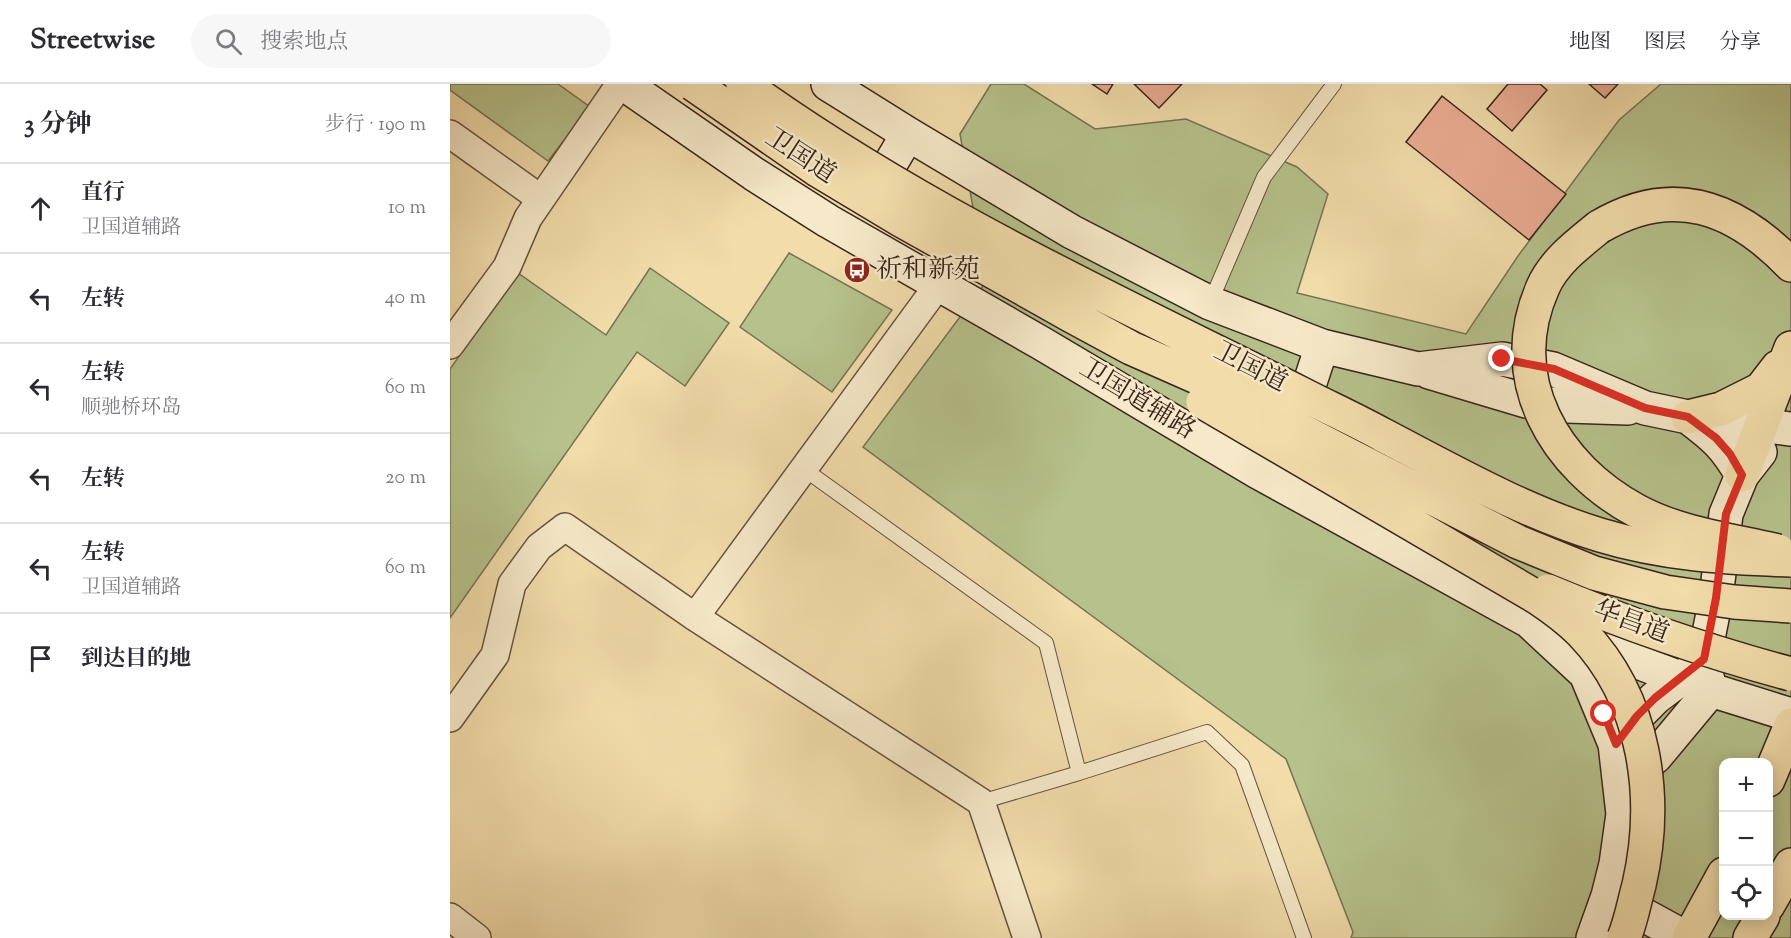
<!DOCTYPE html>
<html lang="zh">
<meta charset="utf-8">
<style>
:root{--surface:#fff;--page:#f7f7f7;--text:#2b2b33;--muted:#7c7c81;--line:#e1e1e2}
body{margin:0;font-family:"Sorts Mill Goudy","Noto Serif SC",serif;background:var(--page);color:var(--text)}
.controls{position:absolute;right:18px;bottom:18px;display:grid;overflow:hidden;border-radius:12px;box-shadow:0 3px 15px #0003}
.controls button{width:54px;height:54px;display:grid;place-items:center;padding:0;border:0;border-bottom:2px solid var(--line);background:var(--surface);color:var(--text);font:30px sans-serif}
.stop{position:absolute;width:18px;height:18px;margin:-14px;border:4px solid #d93025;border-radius:50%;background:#fff}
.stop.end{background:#d93025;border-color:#fff;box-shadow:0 2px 6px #0008}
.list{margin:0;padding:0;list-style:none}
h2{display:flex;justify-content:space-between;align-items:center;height:78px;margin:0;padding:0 24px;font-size:26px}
h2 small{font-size:20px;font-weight:400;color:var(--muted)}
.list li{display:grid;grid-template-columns:39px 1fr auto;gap:18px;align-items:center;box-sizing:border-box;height:90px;padding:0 24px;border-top:2px solid var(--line)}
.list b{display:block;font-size:22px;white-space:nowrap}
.list p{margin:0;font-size:20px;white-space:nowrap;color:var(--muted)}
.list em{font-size:20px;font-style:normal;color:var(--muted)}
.icon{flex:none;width:33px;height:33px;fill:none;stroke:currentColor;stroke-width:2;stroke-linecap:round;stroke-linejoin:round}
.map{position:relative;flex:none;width:1341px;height:854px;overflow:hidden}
header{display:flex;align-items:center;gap:36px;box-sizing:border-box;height:84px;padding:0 30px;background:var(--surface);border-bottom:2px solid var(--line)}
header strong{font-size:28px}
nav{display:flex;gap:33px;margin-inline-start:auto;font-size:21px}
.search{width:420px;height:54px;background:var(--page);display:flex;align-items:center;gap:15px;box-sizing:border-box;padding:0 21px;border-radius:33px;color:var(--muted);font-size:22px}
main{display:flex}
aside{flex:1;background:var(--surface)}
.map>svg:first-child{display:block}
.green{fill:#b6c18b;stroke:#767254;stroke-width:1.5;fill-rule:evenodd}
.building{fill:#eaac93;stroke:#37241d;stroke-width:1.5}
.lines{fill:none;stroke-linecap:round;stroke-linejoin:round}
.lane-casing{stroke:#665240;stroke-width:16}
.street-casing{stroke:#665240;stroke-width:30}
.secondary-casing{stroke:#37241d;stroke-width:36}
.primary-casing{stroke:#37241d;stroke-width:36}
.highway-casing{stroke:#37241d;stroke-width:36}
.lane{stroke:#f6e8c8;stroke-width:14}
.street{stroke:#f6e8c8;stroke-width:27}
.secondary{stroke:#f6e8c8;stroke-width:33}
.primary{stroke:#f1dcaa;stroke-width:33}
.highway{stroke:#f1dcaa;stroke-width:33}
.primary-bridge-casing{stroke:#37241d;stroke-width:36;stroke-linecap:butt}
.highway-bridge-casing{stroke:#37241d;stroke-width:36;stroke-linecap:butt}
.primary-bridge{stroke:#f1dcaa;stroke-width:33}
.highway-bridge{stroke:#f1dcaa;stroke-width:33}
.route{stroke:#d93025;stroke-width:8}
.labels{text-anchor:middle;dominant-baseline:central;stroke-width:5;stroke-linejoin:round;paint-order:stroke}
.street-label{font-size:26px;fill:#37241d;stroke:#f6e8c8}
.poi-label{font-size:26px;fill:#37241d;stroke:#f6e8c8;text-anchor:start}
</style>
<header>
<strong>Streetwise</strong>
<div class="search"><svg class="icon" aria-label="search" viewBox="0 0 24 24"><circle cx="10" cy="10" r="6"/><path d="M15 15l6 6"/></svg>搜索地点</div>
<nav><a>地图</a><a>图层</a><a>分享</a></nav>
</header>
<main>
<aside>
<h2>3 分钟<small>步行 · 190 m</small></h2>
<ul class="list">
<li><svg class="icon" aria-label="ahead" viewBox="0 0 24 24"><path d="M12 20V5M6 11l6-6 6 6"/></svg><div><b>直行</b><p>卫国道辅路</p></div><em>10 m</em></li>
<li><svg class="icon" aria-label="left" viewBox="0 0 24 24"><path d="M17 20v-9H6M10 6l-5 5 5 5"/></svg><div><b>左转</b></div><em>40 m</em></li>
<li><svg class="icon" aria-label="left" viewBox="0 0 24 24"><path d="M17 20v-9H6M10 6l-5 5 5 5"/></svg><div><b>左转</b><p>顺驰桥环岛</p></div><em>60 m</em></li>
<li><svg class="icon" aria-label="left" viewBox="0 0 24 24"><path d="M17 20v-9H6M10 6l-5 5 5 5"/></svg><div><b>左转</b></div><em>20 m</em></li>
<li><svg class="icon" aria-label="left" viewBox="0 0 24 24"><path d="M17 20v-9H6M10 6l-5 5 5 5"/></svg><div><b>左转</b><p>卫国道辅路</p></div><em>60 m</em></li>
<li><svg class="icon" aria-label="arrive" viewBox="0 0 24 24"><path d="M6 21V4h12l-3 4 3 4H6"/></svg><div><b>到达目的地</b></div></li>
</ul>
</aside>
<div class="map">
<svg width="1341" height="854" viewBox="0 0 1341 854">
<rect width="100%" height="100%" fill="#f1dcaa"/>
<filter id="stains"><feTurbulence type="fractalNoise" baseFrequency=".00333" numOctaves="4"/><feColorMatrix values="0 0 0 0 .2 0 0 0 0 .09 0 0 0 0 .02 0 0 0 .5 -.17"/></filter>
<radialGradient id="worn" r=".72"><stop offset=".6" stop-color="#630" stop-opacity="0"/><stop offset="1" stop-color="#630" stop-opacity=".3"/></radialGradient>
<path class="green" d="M0,0H108L140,23L98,77L0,6Z
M541,0H574L645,45L736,35L847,83L878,110L847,209L1016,250L1068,172L1169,36L1211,0H1341V854H901L903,848L836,675L413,363L536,198L510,50ZM1274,678H1318V832H1274Z
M339,169L442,226L382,308L290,243Z
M200,184L279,239L235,302L187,268L0,534V285L68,189L156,251Z"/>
<path class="building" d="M642,0H663L657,10Z
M684,0H732L709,24Z
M1058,0H1090L1097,6L1062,47L1037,25Z
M1139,0H1168L1155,14Z
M992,12L1116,110L1079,156L956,58Z"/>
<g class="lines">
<defs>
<path id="lane" d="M760,219L814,93L884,0
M354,385L596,559L629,689L757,648L792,681L854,854
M531,718L629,689"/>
<path id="street" d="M0,50L91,115
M489,200L245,533L531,718L577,854
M0,261L57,183L78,134L170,0
M0,634L45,571L62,500L89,463L115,443L245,533
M0,833L27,854"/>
<path id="secondary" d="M174,0L304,90L378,137L591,259L808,388L1079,537L1136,590L1165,660L1173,730L1166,780L1158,812L1143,854
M378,0L458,50L622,148L760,219L872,262L968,285L1052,275L1103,285L1195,324L1238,333L1341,345
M419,116L458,50
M979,288L1076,317L1117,322L1178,324
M1238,333C1265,353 1275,362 1292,391
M847,338L872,262
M1128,555L1261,606L1341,631
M1261,606L1256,590L1254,575L1266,514L1276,430L1292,391L1310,368
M1168,656L1187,632L1205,614L1246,583
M1175,699L1206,672L1261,606
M1159,812L1236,854"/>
<path id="primary" d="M1149,143C1223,99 1285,123 1341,181
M1238,333L1271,325L1311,305L1328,283
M1292,391L1341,264"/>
<path id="highway" d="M1318,696L1341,641
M1318,821L1341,781
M1239,854L1274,790
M1300,854L1313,832"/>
</defs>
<use href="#lane" class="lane-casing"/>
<use href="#street" class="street-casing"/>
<use href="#secondary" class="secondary-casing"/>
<use href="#primary" class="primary-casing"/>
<use href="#highway" class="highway-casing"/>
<use href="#lane" class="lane"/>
<use href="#street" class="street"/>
<use href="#secondary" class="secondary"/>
<use href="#primary" class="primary"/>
<use href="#highway" class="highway"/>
<defs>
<path id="primary-bridge" d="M1149,143C1128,160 1104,178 1093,203C1052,295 1105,383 1187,427C1230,450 1281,456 1328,467"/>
<path id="highway-bridge" d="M243,0L366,85L451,136L622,232L681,264L749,294L1068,458L1144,489L1215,508L1284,518L1341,522
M293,0C464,124 661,215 850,309C877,323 906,336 933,351C1004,388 1074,428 1150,451C1212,470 1277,474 1341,476
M753,318L1088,514C1103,524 1118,535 1131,548C1196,615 1209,714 1189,801C1184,819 1181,837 1174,854
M1098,507C1177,540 1258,568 1341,590"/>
</defs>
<use href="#primary-bridge" class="primary-bridge-casing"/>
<use href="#highway-bridge" class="highway-bridge-casing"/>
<use href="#primary-bridge" class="primary-bridge"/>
<use href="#highway-bridge" class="highway-bridge"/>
</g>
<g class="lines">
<path class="route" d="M1052,275L1104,285L1195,324L1238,333L1266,354L1280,370L1292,391L1276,430L1266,514L1254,575L1205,614L1187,632L1166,660L1154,630"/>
</g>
<defs>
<symbol id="bus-disc" viewBox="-11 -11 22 22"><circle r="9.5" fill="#8f2418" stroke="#f6e8c8"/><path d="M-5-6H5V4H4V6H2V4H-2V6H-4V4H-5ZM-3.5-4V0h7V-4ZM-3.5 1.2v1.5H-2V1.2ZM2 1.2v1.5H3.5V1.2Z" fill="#fff"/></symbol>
</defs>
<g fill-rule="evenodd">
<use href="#bus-disc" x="392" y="171" width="30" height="30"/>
</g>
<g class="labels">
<g class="street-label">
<text transform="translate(350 73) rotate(33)">卫国道</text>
<text transform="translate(800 284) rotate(27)">卫国道</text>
<text transform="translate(687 316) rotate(31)">卫国道辅路</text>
<text transform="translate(1181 539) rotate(20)">华昌道</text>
</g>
<g class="poi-label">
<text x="426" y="186">祈和新苑</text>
</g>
</g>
<rect width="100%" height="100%" filter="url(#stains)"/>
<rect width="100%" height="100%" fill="url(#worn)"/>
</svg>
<div class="controls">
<button>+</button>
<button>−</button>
<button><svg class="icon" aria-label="locate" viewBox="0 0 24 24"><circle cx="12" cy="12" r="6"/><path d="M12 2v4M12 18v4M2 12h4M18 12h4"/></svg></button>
</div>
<div class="stop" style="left:1154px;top:630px"></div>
<div class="stop end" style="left:1052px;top:275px"></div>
</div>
</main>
